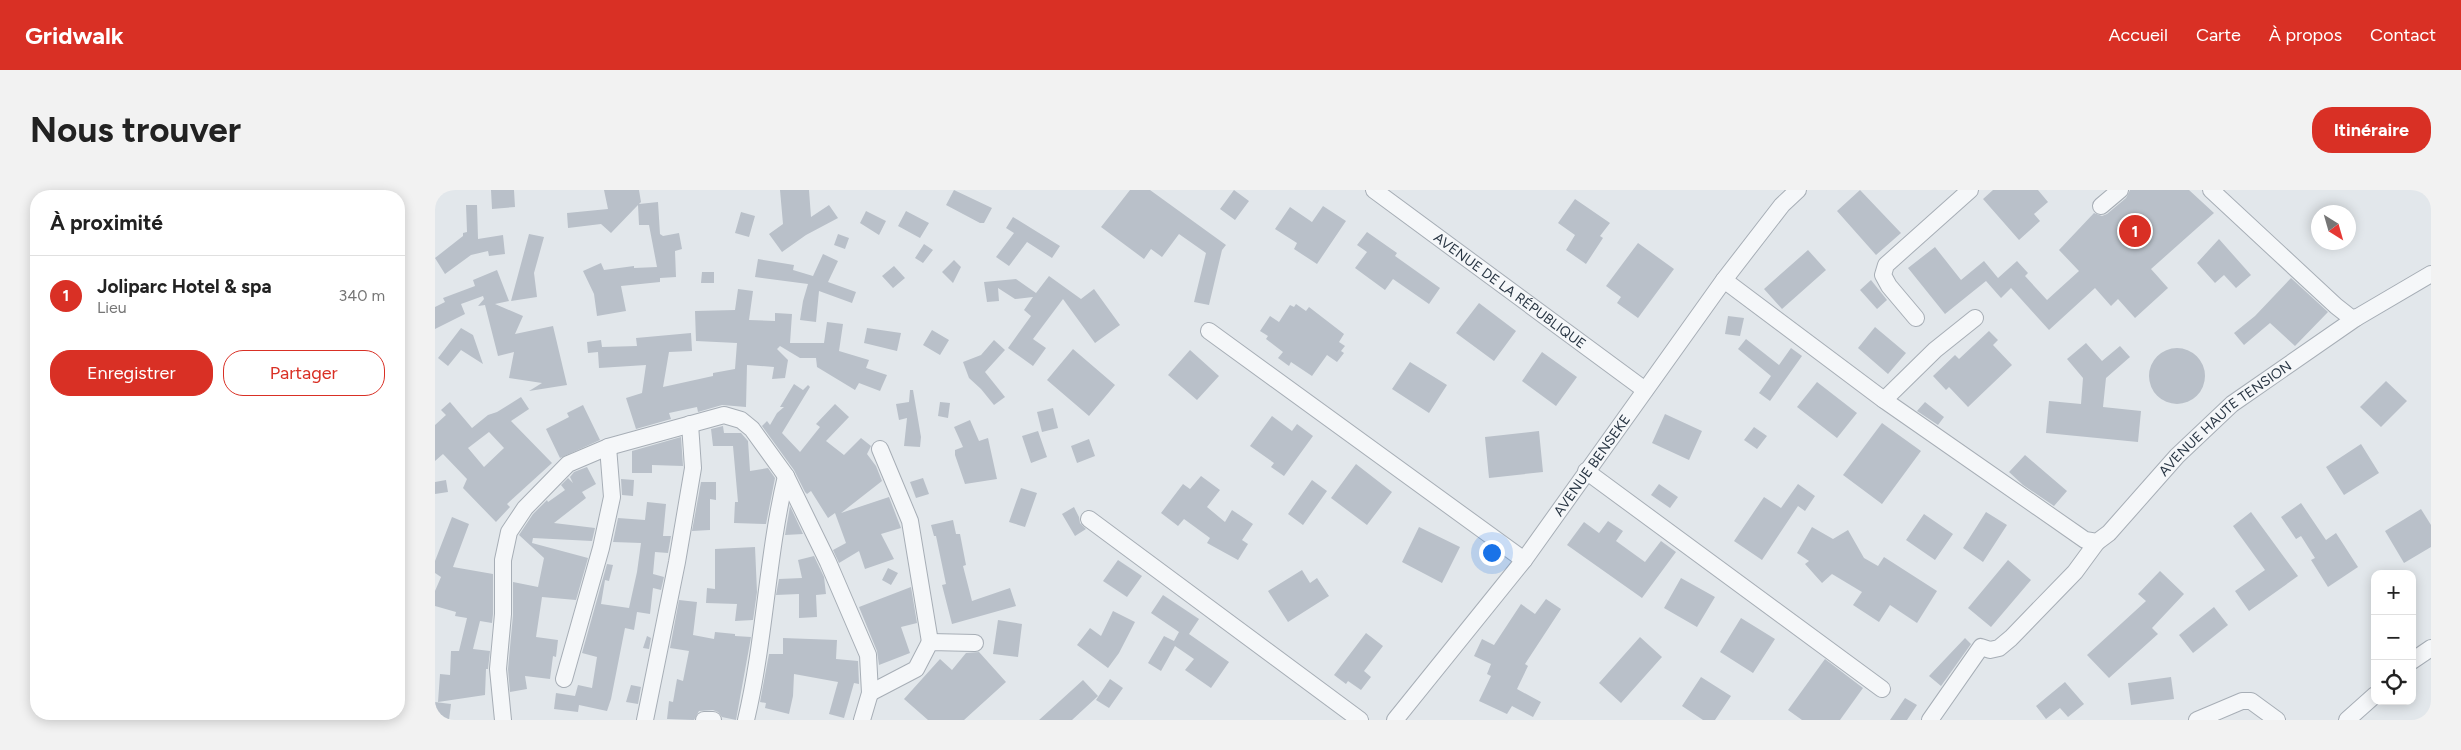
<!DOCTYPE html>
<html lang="fr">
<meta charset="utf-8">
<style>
:root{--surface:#fff;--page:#f2f2f2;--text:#222;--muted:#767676;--line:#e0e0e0;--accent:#d93025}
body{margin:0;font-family:Figtree,sans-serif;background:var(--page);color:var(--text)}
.controls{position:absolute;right:15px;bottom:15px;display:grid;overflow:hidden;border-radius:10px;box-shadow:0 2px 12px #0003}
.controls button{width:45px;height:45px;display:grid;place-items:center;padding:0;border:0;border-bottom:1px solid var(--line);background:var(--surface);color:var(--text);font:25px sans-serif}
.compass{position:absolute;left:1876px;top:15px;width:45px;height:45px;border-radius:50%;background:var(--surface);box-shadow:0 2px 12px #0003;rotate:143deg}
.you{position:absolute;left:1056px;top:362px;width:18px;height:18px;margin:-12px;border:4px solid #fff;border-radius:50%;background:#1a73e8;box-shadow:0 0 0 8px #1a73e833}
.badge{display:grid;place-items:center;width:32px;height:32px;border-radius:50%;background:var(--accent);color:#fff;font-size:16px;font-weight:700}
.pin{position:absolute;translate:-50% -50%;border:2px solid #fff;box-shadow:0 1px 5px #0006}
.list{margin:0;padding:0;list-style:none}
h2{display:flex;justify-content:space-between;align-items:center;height:65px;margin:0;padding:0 20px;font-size:21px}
h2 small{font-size:16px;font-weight:400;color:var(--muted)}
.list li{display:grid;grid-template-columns:32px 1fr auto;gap:15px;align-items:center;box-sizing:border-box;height:80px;padding:0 20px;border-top:1px solid var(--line)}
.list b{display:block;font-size:19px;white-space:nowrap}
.list p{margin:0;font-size:16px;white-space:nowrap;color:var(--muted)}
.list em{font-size:16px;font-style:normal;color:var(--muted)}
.actions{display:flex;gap:10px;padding:15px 20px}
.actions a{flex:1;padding:11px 0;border:1px solid var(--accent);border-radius:20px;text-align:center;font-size:18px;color:var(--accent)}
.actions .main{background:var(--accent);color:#fff}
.icon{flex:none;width:28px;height:28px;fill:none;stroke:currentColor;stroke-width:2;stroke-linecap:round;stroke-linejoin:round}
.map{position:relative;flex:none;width:1996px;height:530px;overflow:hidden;border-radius:20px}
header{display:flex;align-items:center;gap:30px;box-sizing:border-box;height:70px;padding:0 25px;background:var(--accent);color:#fff}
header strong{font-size:24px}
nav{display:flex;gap:28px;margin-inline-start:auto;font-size:18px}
.intro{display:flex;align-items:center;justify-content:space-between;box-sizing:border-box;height:120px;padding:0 30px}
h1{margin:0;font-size:35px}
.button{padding:12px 22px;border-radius:20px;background:var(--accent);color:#fff;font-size:18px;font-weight:700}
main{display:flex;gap:30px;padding:0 30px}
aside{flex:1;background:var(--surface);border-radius:20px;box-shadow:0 2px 12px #0003}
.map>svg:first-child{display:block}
.building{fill:#b9c0c9;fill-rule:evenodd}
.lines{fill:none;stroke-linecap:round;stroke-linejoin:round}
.minor-casing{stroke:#a7aeb6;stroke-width:18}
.minor{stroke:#f5f7f9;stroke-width:16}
.labels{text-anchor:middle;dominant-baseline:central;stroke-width:4;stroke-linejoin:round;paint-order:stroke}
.street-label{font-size:14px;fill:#293644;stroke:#f2f5f8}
</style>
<header>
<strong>Gridwalk</strong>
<nav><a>Accueil</a><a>Carte</a><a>À propos</a><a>Contact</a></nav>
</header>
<div class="intro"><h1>Nous trouver</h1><a class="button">Itinéraire</a></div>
<main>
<aside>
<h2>À proximité<small></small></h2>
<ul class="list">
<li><span class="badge">1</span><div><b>Joliparc Hotel &amp; spa</b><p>Lieu</p></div><em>340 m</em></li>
</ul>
<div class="actions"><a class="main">Enregistrer</a><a>Partager</a></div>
</aside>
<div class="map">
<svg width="1996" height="530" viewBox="0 0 1996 530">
<rect width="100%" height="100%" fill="#e2e7eb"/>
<path class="building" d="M56,0H79L80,17L57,19Z
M169,0H204L206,12L204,14L223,12L225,44L228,46L244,43L247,59L240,61L241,87L225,88V92L186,96L191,121L162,126L159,104L148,81L166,73L169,80L199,76V78L222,77L214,35H204L203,15L176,43L166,34L133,38L132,23L173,19Z
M345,0H374L376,27L394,15L403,28L371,45L347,62L334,44L348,34Z
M519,0L557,18L549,33H545L511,15Z
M695,0H715L791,55L787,60L774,115L759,112L771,63L744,44L727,67L716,59L709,69L666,37Z
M799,0L814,11L800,30L785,19Z
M1425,0L1466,43L1441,65L1402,21Z
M1558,0H1603L1613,12L1599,24L1605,31L1584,50L1548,9Z
M1695,0H1754L1779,23L1716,79L1733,98L1700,128L1683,109L1676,116L1660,98L1614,140L1576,98L1566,108L1551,91L1510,124L1473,78L1500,57L1526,90L1549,71L1563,88L1582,71L1593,83L1590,86L1612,110L1644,81L1624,60L1659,23L1667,26L1672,24L1691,8Z
M1140,9L1175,33L1165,46L1168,48L1151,74L1131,60L1140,45L1123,33Z
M31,15H42L43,49L68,45L70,64L54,66L53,61L36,65L10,84L0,68L28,46V43L32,42Z
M888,16L911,31L882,74L859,59L862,53L840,39L855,17L877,32Z
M431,21L451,31L444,45L425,33Z
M471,21L494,33L485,48L463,36Z
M306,22L320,26L314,47L300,43Z
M578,27L625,56L617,68L592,52L574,76L561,67L579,43L571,38Z
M932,42L962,63L960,66L1005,98L994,114L958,89L950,100L920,78L932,62L922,55Z
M94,44L109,47L99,83L102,107L76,111Z
M403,44L414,48L410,59L399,55Z
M1784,49L1816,85L1801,98L1789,85L1780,93L1762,73Z
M1203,53L1239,79L1203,128L1182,113L1186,107L1171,96Z
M489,54L498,60L488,73L480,68Z
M1373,60L1391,80L1347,119L1329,99Z
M388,64L403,71L393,92L421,102L417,113L384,101L381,132L365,130L368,111L373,94L320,87L323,69L359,75L358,80L378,86Z
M519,70L526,77L518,93L507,82Z
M459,76L470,88L458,98L447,86Z
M62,80L74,111L60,114L88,126L80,144L118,136L132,195L94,201L107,193L74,188L79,162L63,166L50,115L43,116L49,109L48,106L26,114L30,124L0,139V117L10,112L8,108L40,96L38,90Z
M267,82H279V93H266Z
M614,86L646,109L659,99L685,135L660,153L628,109L598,149L611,158L598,176L573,158L596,126L589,120L598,107L580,109L563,98L564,111L552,112L549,92L581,89L601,103Z
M1856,88L1893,122L1860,156L1835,133L1809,155L1799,143L1820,126Z
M1436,90L1452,110L1442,119L1425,100Z
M303,99L318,101L314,130L340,131V123L357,124L355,153H389L392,132L408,134L404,161L434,170L431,178L452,185L445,201L424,193L420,200L382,177L381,168H365L345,156L342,159L353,170L350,188L337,189L339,177L312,175L311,217L287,215L263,222L262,217L234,223L236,229L201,239L191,208L207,203L211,175L164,178L163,162L153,163L152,152L166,150L167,157L202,156L201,148L256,143L257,161L234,162L228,197L278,186V183L300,179L302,153L261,151L260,121L300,120Z
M1044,113L1081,141L1059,171L1021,143Z
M861,114L871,121L874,117L909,144L904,152L910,156L906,161L909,163L902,172L892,165L877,186L856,172L854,176L843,168L848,162L831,149L833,146L825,141L835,126L844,132L855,115L859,117Z
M1293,126L1309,128L1305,146L1290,144Z
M1440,137L1471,163L1453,184L1423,158Z
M26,138L38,145L48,174L26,160L13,176L3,168Z
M432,138L466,143L462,161L429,153Z
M497,140L514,150L505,165L488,155Z
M1554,141L1563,150L1558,155L1577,175L1533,217L1514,197L1511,200L1498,186L1520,165L1524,169Z
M1311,149L1344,175L1356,158L1367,166L1335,211L1324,203L1336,186L1303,159Z
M559,150L570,160L550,182L570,207L559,215L546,199L534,188L528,172L546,165Z
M1651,153L1667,171L1685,156L1695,167L1671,188L1668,217L1706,221L1703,252L1611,243L1614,211L1646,214L1648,188L1632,169Z
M1714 186a28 28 0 1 1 56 0a28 28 0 1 1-56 0Z
M638,159L680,195L654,226L612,190Z
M755,160L784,186L762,210L733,185Z
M1107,162L1142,187L1121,216L1087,191Z
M975,172L1012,195L994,223L957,199Z
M1951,191L1972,211L1946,237L1925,217Z
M1382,192L1422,223L1402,248L1362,217Z
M359,194L368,200L373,195L375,197L347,243L365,262L385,237L381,234L400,214L414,227L391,251L409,265L426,248L436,256L432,264L441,276L447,291L406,323L454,307L466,338L446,344L459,369L430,379L424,361L404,373L398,360L411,353L400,323L393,328L376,301L372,304L370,302L359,280L327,236L332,231L335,235L342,223L349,217H345Z
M475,200H478L486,247L485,257L469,256L472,228L464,230L461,214L474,212Z
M86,207L94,219L76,231L117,273L72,314L75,317L61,332L28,298L32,289L8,264L0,271V235L11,225L6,220L15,212L37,238L53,225L62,222ZM54,242L69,258L49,277L33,258Z
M505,212L515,213L513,228L503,226Z
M1490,212L1509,227L1503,235L1482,221Z
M148,215L165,250L125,268L111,239L134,227L132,223Z
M618,218L623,238L607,242L602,222Z
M1230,224L1267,241L1254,270L1217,253Z
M837,226L857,241L862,234L878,246L849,286L836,277L839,273L815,256Z
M535,230L544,251L553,248L562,289L530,294L520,265V260L528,257L519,237Z
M1447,233L1486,261L1447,314L1408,285Z
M288,236L289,243H306L313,251L315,281L333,278L340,288L331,334L299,333L300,312H303L298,256H278L276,239Z
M1319,237L1332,246L1322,259L1309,250Z
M603,241L612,267L596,273L587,246Z
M1104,241L1108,282L1054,288L1050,247Z
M246,247L248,276L217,275V283H197V261Z
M654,249L660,266L642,273L636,256Z
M1926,254L1944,283L1909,305L1891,277Z
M1590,265L1632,301L1619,316L1588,295L1574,282Z
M921,274L957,302L932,335L896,308Z
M152,277L161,294L147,302L151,308L119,333L160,338L157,351L98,348L97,353L153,368L141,410L107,407L101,447L123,450L121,467L118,466L115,489L90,486L92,499L75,502L73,479L78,425V392L103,397L109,368L84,345L98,324L112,310L113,312L130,300L126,295L133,288L138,293L135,287L139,282Z
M766,286L785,300L772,317L790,332L797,320L818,334L807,350L813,354L803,370L772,353L775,348L749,329L743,336L726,323L748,294L755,299Z
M488,288L494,304L481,308L475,292Z
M186,289L199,290L198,306L187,305Z
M11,290L13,302L0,304V292Z
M877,290L892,301L868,335L853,324Z
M266,292H281V310L275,309V340L257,341Z
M1224,294L1243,307L1235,318L1216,305Z
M1363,294L1380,306L1370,321L1363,316L1327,370L1299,351L1329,307L1346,318Z
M586,298L602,303L590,337L574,332Z
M212,312L231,314L228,346H236L233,363L220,362L218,384L229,387L226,400L218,398L215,424L202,422L199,440L190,438L176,509L172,521L144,515L143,522L119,519L121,503L140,506L143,495L157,498L162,467L147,463L172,374L178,375L174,391L170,390L166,414L194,418L202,382L206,353L178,352L183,328L210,330Z
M1866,313L1891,350L1901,343L1923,377L1893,397L1876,370L1880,368L1866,346L1861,349L1846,327Z
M355,316L368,344L350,345Z
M639,317L644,327L645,333L651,339L640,346L627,324Z
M1986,319L1996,335V357L1969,373L1950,341Z
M1551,322L1572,335L1548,372L1528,358Z
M1816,322L1863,386L1814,421L1800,401L1830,380L1798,336Z
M1489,324L1518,344L1500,370L1471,350Z
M17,327L34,334L18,377L58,384V424L57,433L45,431L38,459L55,461L53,479H51L50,505L3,512L5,484L15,485L16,461H24L32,428L20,426L21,422L0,416V401L6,387L0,383V371Z
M518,330L521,344H525L531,375L528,376L537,411L575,398L581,416L517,434L507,395L511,394L501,346H499L496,335Z
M1173,331L1188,341L1181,351L1210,372L1226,351L1241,362L1207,408L1132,355L1149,332L1164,343Z
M984,337L1025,357L1007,393L967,372Z
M1377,337L1398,349L1413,340L1429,368L1443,376L1449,367L1502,401L1482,433L1455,415L1444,432L1418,415L1427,402L1397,384L1387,393L1370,374L1374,371L1362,363Z
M320,357L322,402L318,430L300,431L302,414L271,413L272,398L280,399V359Z
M379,366L389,387L391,404L381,405L382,427L364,428V404L341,405L344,389L367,388L363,370Z
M683,370L707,386L692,407L668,391Z
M1573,370L1596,390L1556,437L1533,418Z
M453,378L463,383L456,395L447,390Z
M867,380L875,393L882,388L894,406L853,432L833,401Z
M1725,381L1749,404L1717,438L1723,444L1674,488L1652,465L1711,411L1703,404Z
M1246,388L1280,407L1262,437L1229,418Z
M476,397L482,433L466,437L475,463L444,475L442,461L424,417Z
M728,405L764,429L754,444L794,472L776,498L750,480L759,469L740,456L726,481L713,473L729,446L739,451L744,442L716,423Z
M1111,409L1126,419L1090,474L1093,476L1082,499L1106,512L1098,527L1077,516L1072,524L1044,511L1056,486L1052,484L1056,474L1039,466L1047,449L1059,455L1086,414L1100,424Z
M244,410L262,412L258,445L279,449L280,442L300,444V446L316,447L301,530L287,527L283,522L278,520L264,521L259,530L232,529L234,511L238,512L242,489L248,491L254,461L235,458Z
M1779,417L1793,435L1758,463L1744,445Z
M678,421L700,432L684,463L673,478L642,455L655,438L666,446Z
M1306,428L1340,449L1318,483L1285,462Z
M563,430L587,434L583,467L558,464Z
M931,443L948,456L929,481L936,487L926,500L913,491L911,494L899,485Z
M212,446L216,448L214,459L208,458Z
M1205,447L1227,467L1186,513L1164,493Z
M348,448L402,450L401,469L423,471L424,494L419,493L409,528L394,524L403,492L359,484L358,506L354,524L330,518L331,513L325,512L334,464H348Z
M1530,448L1536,454L1506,496L1494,486Z
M544,462L571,492L529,530H493L469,509L505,469L517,480L531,463Z
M1390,469L1428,498L1405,530H1367L1353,520Z
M1266,487L1296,506L1280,530H1268L1247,516Z
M1736,487L1739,509L1696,515L1693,493Z
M675,489L688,498L674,518L661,510Z
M648,490L663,506L637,530H604Z
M1630,492L1649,514L1633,527L1625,518L1611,529L1601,516Z
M196,495L206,497L203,514L191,512Z
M1470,508L1482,515L1472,530H1455Z
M0,512L16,514L14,530H0Z"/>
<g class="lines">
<defs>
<g id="minor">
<path id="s1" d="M939,0L1210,200"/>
<path d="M1776,0L1901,116L1915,127L1921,128"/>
<path d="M1666,16L1685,0"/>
<path id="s2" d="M1289,90L1449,210L1650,350L1662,352L1674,343L1742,266L1797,214L1921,128L1996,84"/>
<path d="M1481,128L1454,96L1448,85L1451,75L1535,0"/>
<path d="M774,141L1089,370"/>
<path d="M1449,210L1500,160L1540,128"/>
<path d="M445,259L475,331L495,452"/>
<path d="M1151,281L1447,499"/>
<path d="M654,329L925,530"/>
<path d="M1977,471L1996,458"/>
<path d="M129,489L166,358L177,307L173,257"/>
<path d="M435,503L481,479L495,452L540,453"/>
<path d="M68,530L63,479L68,424V370L74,342L90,318L133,274L173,257L289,225L306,230L317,239L351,286L393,372L433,465L435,503L427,530"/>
<path d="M210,530L242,372L258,278L255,234"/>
<path d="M269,530H278"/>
<path d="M311,530C330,450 332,366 351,286"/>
<path id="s3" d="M960,530L1089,370L1289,90L1347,15L1363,0"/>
<path d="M1495,530L1546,457L1555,460L1564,458L1576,448L1640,382L1662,352"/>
<path d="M1762,530L1807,511H1816L1842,530"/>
<path d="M1912,530L1940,505"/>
</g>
</defs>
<use href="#minor" class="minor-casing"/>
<use href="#minor" class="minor"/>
</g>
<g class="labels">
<g class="street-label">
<text stroke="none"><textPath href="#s1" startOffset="169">AVENUE DE LA RÉPUBLIQUE</textPath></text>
<text stroke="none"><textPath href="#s2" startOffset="636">AVENUE HAUTE TENSION</textPath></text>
<text stroke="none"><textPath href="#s3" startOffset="322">AVENUE BENSEKE</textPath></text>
</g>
</g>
</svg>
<div class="controls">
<button>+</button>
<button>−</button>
<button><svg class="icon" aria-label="locate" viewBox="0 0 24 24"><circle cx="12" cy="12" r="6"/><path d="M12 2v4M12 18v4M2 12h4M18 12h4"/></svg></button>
</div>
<svg class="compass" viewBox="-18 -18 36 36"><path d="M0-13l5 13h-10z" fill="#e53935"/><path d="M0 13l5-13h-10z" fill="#767676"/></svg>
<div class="you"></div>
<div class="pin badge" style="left:1700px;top:41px">1</div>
</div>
</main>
